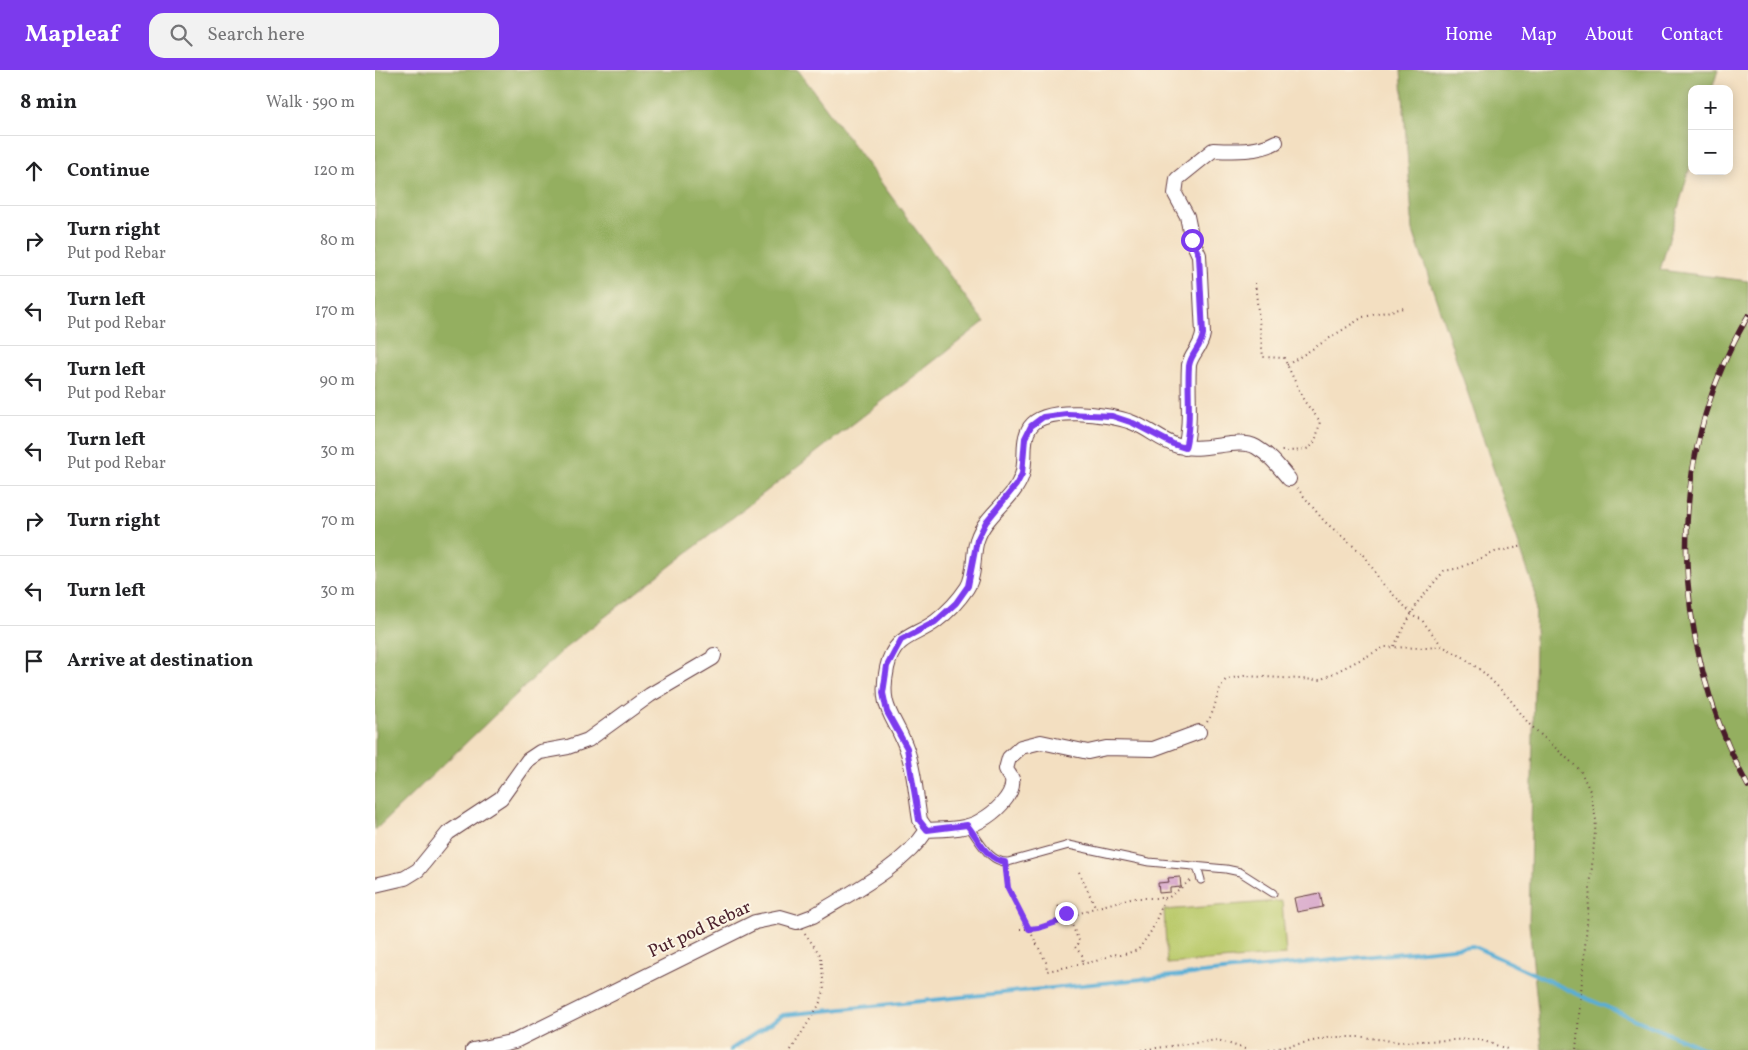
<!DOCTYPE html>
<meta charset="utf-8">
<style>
:root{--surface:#fff;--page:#f2f2f2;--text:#202124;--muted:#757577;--line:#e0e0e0;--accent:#7c3aed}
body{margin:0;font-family:Vollkorn,serif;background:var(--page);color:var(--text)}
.controls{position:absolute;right:15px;top:15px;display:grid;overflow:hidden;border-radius:10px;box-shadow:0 2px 12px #0003}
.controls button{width:45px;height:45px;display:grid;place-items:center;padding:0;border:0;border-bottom:1px solid var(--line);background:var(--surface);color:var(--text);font:25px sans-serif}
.stop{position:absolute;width:15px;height:15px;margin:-11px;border:4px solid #7c3aed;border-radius:50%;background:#fff}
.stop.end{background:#7c3aed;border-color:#fff;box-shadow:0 1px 5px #0008}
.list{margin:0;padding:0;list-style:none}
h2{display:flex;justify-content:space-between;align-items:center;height:65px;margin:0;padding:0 20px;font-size:21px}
h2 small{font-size:16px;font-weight:400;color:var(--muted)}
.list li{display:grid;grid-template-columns:32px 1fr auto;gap:15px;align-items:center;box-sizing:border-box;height:70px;padding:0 20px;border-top:1px solid var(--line)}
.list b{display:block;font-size:19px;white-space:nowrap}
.list p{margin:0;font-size:16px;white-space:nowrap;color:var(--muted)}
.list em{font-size:16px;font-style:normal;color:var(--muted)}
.icon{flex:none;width:28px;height:28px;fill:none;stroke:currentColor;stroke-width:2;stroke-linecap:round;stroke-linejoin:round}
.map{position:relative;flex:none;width:1373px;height:980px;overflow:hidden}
header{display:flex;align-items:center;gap:30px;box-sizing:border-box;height:70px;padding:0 25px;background:var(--accent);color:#fff}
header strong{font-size:24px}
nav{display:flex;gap:28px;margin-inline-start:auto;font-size:18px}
.search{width:350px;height:45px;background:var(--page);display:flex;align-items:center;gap:12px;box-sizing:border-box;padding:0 18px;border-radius:15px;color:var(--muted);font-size:19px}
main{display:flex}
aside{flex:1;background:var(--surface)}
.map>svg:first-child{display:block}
.green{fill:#bbcb6d;stroke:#82754c}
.forest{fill:#94af60;stroke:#6f6746}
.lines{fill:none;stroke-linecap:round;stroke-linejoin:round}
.stream{stroke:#59aed5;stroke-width:4}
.building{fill:#d19ac6}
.service-casing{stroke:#633c42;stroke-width:9}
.minor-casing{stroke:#633c42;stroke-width:16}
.path{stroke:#633c42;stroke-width:2;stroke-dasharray:1 4;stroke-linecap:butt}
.service{stroke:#fff;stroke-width:7}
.minor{stroke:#fff;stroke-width:14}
.rail-casing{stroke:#4a1f2b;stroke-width:5.5}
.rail{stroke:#fcf5e5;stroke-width:4;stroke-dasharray:11;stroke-linecap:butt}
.route{stroke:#7c3aed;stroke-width:6}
.labels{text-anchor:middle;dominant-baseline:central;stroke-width:4;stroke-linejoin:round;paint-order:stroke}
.street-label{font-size:18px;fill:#4a1f2b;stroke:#fcf5e5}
</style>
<header>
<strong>Mapleaf</strong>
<div class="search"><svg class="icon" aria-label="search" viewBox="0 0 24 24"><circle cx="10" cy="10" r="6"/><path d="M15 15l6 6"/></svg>Search here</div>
<nav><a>Home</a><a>Map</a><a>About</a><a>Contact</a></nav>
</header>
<main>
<aside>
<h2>8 min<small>Walk · 590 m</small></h2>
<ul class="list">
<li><svg class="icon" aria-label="ahead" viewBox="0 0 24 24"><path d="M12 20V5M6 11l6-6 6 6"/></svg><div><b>Continue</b></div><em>120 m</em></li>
<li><svg class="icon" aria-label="right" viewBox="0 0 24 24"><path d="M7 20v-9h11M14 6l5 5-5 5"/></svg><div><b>Turn right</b><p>Put pod Rebar</p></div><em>80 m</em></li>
<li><svg class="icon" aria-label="left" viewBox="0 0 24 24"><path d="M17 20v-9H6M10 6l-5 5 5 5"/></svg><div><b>Turn left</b><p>Put pod Rebar</p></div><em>170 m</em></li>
<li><svg class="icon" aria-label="left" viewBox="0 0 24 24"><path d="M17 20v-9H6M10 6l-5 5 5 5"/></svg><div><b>Turn left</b><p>Put pod Rebar</p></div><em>90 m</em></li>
<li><svg class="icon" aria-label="left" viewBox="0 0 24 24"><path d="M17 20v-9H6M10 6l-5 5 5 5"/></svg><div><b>Turn left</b><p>Put pod Rebar</p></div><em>30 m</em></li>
<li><svg class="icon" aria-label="right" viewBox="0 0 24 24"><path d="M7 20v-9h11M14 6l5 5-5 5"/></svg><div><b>Turn right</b></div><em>70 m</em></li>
<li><svg class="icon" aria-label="left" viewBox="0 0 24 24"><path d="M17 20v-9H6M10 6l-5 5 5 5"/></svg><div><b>Turn left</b></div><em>30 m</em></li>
<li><svg class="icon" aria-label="arrive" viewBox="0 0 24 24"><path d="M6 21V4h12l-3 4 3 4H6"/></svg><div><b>Arrive at destination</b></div></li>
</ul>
</aside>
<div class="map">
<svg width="1373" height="980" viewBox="0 0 1373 980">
<rect width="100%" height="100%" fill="#fcf5e5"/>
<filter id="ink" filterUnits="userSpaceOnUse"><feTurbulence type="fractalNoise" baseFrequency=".02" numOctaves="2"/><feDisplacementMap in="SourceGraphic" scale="10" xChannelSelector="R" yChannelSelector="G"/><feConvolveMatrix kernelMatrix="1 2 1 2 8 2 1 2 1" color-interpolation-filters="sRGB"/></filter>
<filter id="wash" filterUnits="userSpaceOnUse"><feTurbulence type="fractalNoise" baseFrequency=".0096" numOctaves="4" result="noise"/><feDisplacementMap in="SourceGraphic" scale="20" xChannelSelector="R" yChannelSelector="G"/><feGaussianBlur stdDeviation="1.12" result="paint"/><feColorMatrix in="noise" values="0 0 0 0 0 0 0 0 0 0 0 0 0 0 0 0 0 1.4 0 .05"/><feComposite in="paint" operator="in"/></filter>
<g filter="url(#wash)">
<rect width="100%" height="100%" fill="#f3dfc1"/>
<path class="green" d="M907,831L911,885L792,894L789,840Z"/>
<path class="forest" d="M0,0H423L609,252L190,578L0,760Z
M1026,0H1343L1337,19H1317V90L1285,200L1373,211V980H1167L1154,854L1161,525L1038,161Z"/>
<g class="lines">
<path class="stream" d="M355,980L408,945L1098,876L1213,929L1332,980"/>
</g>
<g id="blocks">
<path class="building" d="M805,807L806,817L795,818V822L784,823L783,813L794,812L793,808Z
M945,823L948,837L922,842L919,828Z"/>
</g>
</g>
<g filter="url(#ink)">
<use href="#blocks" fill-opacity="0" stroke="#633c42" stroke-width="1"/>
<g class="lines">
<defs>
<path id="service" d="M592,755C604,768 613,793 633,792L694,775L774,792L851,799L865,802L898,823
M822,796L826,810"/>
<path id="minor" d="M810,378C817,351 812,323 814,295C816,284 826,278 828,264L824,185L817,170L812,146L800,124L802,109L838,80C858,81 884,82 901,72
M552,760L545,750C541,727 540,702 532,680C520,645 503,640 512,598C519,565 540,567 561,551C573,542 584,530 592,518C601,504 597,485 602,470C610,444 639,430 647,405C652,389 646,371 655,357C670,335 735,344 756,352C773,358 786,371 803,376C828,383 863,367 881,377C895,385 904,397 914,409
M0,815L30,808L43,800L73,763L126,728L153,690L165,682L193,677L213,670L275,625L338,588L339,585
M98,980L140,971L380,852L405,847L422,852L438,846C475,823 528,797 552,760C569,759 590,760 605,751C618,744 640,726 637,709C636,706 632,702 631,699L634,688L646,677L666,672L713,682L731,678L778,679L824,662"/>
</defs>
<use href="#service" class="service-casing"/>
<use href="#minor" class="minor-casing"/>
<path class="path" d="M880,213L888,287L909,288L929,331L945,351C939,382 937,380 906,381
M912,295L988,247L1029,238
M922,418L949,451L990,486L1006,512L1040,547L1046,549L1067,576L1088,587L1109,603L1134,628L1154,654L1205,700L1215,721L1221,750L1201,980
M1019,576L1043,532L1069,501L1085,498L1120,482L1149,476
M832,652C843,638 840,618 852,609L869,606L945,610L1010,577L1052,578L1067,576
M630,801L633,818L671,892L672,901L721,891L739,884L746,885L763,880L777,860L790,828
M704,802L721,838
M683,836L694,848L703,869L705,872L700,877L707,885L708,893
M645,859H664L716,839L756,828H793L816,810
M416,980L444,935L449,921L446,886L429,862
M766,980L843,970L873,980
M894,980L957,967H988L1024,972L1103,969L1135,980"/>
<use href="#service" class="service"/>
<use href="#minor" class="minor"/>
<defs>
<path id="rail" d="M1373,246C1288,391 1294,570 1373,716"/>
</defs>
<use href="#rail" class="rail-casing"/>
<use href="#rail" class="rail"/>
</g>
</g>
<g class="lines" filter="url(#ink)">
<path class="route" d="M691,843L694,848L664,858L654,859L633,818L630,792C611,790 603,768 592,755L552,760L544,750L532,678L512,642L508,623L512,596L526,570L560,552L581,533L593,516L602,470L611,452L641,415L647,404L650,368L656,356L668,347L692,344L737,346L758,353L798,374L810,378C817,351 812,323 814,296C816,283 826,278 828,264L824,185L817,170"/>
</g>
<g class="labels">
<g class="street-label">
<text transform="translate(325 860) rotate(-25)">Put pod Rebar</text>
</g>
</g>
</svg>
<div class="controls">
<button>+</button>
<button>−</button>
</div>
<div class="stop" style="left:817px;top:170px"></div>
<div class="stop end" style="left:691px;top:843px"></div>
</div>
</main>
